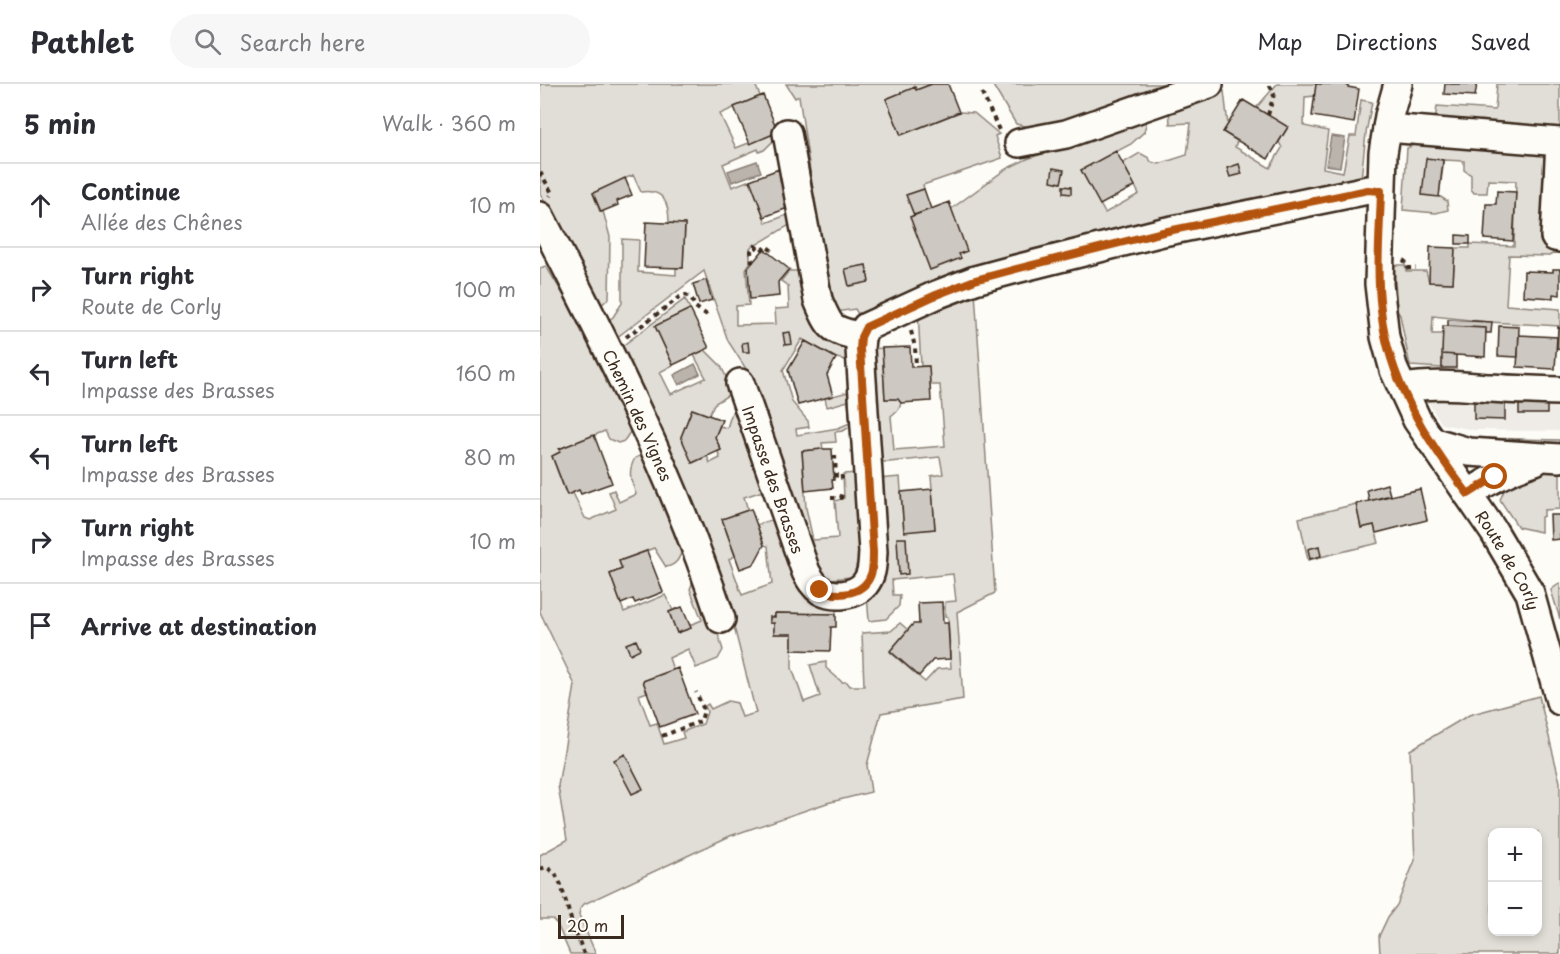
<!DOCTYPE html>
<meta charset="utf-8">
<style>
:root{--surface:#fff;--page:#f7f7f7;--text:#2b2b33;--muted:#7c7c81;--line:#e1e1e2}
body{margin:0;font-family:"Playpen Sans",sans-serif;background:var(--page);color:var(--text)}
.controls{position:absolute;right:18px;bottom:18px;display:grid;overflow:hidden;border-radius:12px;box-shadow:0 3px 9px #0003}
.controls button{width:54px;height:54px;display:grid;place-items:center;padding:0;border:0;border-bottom:2px solid var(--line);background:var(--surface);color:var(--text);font:30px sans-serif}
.scale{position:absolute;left:18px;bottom:15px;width:66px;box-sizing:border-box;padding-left:6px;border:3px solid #3b2a1e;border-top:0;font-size:16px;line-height:21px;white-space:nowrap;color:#3b2a1e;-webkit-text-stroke:4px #fdfcf7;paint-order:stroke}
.stop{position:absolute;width:18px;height:18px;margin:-14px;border:4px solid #b45309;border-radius:50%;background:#fff}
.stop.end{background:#b45309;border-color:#fff;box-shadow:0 2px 6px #0008}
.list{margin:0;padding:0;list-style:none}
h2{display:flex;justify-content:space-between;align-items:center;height:78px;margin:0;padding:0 24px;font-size:26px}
h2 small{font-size:20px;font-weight:400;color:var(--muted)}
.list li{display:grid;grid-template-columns:39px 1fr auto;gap:18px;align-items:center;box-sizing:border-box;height:84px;padding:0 24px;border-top:2px solid var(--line)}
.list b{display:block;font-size:22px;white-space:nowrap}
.list p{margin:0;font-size:20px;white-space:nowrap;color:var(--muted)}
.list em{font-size:20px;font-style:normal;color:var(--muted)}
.icon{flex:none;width:33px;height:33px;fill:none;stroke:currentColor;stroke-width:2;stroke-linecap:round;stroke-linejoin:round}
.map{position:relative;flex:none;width:1020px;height:870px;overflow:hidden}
header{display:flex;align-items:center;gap:36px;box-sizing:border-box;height:84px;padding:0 30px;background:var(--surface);border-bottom:2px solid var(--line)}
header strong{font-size:28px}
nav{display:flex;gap:33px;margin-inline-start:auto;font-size:21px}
.search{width:420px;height:54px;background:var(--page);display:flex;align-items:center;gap:15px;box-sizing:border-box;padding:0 21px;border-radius:33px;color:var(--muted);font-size:22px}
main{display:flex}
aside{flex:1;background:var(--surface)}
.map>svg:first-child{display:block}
.built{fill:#efece7}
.green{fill:#e1ded7;stroke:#8e847a;stroke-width:1.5;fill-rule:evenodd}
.water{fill:#bbb4ad;stroke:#887d74;stroke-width:1.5}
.building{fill:#cdc8c2;stroke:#3b2a1e;stroke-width:1.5}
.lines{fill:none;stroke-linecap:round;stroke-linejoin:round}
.minor-casing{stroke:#3b2a1e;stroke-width:32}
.path{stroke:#3b2a1e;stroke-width:4;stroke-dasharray:4.5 4.5;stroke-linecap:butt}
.minor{stroke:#fdfcf7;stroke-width:27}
.route{stroke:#b45309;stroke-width:8}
.labels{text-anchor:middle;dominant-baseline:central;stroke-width:5;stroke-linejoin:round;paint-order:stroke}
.street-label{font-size:16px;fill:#3b2a1e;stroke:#fdfcf7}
</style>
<header>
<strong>Pathlet</strong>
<div class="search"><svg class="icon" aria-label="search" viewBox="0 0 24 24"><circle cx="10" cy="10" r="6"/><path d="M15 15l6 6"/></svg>Search here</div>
<nav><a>Map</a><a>Directions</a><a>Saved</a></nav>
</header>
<main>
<aside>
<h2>5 min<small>Walk · 360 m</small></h2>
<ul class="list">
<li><svg class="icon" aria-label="ahead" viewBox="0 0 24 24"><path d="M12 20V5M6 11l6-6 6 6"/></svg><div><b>Continue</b><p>Allée des Chênes</p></div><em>10 m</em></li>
<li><svg class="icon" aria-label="right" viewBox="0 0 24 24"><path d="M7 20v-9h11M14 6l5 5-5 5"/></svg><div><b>Turn right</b><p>Route de Corly</p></div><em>100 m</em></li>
<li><svg class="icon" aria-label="left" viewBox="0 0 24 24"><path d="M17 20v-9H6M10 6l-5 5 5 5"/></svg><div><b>Turn left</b><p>Impasse des Brasses</p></div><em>160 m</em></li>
<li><svg class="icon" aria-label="left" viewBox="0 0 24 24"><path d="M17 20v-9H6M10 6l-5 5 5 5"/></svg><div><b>Turn left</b><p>Impasse des Brasses</p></div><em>80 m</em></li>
<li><svg class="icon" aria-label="right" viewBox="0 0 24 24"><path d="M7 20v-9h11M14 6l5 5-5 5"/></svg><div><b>Turn right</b><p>Impasse des Brasses</p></div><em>10 m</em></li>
<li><svg class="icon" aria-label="arrive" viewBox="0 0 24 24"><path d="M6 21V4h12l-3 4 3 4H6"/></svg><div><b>Arrive at destination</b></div></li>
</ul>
</aside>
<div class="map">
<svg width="1020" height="870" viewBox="0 0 1020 870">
<rect width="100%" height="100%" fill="#fdfcf7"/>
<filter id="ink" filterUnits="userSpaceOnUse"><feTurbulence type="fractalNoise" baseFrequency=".0167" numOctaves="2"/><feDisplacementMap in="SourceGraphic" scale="12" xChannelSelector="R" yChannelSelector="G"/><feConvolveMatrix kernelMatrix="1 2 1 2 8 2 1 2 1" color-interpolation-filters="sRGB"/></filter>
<g filter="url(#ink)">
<path class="built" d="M1020,300V347L934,346L902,340L886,315Z"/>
<path class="green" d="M0,0H215L220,12L180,30L196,64L232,50L234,56L224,66L219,68L218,65L183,80L192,103L210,96L226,139L252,129L254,137L248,142L216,161L214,160L210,164V179L206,185L209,221L196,222V241L236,240L235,225L249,224L248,202L241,197L249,187H258L257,165L307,258L308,275L306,276L296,274L262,255L243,286L252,318L268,337L269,343L256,345L257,351L298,344L310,339L308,317L287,323L285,314L308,308L313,312L315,340L303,347L295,348L296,358L282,359L283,365L262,367L266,424L273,456L298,454L295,417L304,414L303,390L318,389L324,473L318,487L310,493L291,495L280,491L232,358L212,294L188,257L164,187L76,254L65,239L73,233L82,219V155L99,156L98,188L136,191V184H143L145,141L129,139C129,119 124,105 101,108L93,91L53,109L60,128L63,127L70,153L69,214L58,224L0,109Z
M246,0H392L376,6L375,4L346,15L361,51L420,28L434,29L459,50L455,52L462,74L383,101L384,105L367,111L374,131L370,133L420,174L411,125L466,85L487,75L608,33L604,48L591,60L541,86L565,129L599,110L583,79L600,69L609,74L611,78L619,80L647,71L651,39L630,40L629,25L684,7L688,41L683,48L697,57L695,63L730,84L742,64L739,58L748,43L716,24L737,0H776L775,12L765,13L764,42L788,47L783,84L803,88L810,52H816L821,16L832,18L826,49L821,95C721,115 619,132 521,160C452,179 385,204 318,230L315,225L296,228L276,127L259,12L255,14Z
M452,0H641L506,47L476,40Z
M957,0H1020V47L895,36L897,22L955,26Z
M883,57L1009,68L1005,163L1020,166L1009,172L969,171L966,221L1020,225V242L949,238L893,232L892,250H903L902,284L870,282L860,231L857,227L854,181H865L866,187H886L889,198L913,199L915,164H930V160L974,162L976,97L948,96L947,109H934L931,105V91L924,86V77L904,76L899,112L907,117L908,126L896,129L863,126L867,64Z
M6,182L23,210L54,271L61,267L92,345L84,357L78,359L69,355L65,347L19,365L20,368L12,372L26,410L33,409L45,434L50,436L76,425L69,408L74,406L79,418L96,410C91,397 87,388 95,374L102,371L144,463C139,473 138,481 126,483L114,464L79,477L82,485L70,490L84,528L125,511L133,526L129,528L137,549L151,544L150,541L162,536L150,505L154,495L175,541L183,566L178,575L156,584L148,565L129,574L133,586L103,597L107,608L99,611L110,641L117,639L124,660L144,654L142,648L163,640L167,628L165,622L168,620L171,625L188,617L197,619L202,633L216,629L191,531L77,266L145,215L150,225L115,242L133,281L120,288L131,310L166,294L154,271L165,266L181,282L193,308L174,320L169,331L152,325L141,353L153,379L167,372L170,379L180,374L178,368L181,366L175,353L180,342L187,344L192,328L200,323L226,406L204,413L208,426L182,436L195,472L189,475L202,511L232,500L228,462L224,461L217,441L236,434L263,510L271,516L296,518V530L235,529V533H230V539H234V550H252V584L264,618L280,612L270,581L286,578V584L302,598H307L310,602H324L322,549L351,547L360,539L368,546L350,568L385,598L397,585L411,584L408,533L405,532V518L416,517L413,490L352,496L353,511H360L359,522L346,535L329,537L327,511L338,395L360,393L364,447L395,445L391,392L403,390L400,373L349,378H344L338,374L330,252L338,247L334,258L333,265L342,264L345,315H358L361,319L359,325L351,332L354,366L405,362L400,301H390L388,282H381L378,228L435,208L455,509L417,528L423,615L341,629L327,681L331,708L287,719L190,752L44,820L40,825L39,831L56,870H30L17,840L12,835H0V771L27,756L18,702L35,601L0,528V184Z
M937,354L1020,356V364L937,362Z
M1020,385V425L1004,426V432L1001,433V448L978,443L960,416L966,402L993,386Z
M816,420L821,443L834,441L839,459L768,476L759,434Z
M1020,499V535L1011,506Z
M999,612L1020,698V870H840L839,852L848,833L857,821L875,776L870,666L929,631ZM952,748H998V848H952Z"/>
<path class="water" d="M791,52L805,54L800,83L786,81Z
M217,77L221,88L192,98L188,87Z
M155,280L160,290L139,301L134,291Z"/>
<path class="building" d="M392,0H408L419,28L361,51L346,15L375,3L376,6Z
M776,0H802L808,1V3L819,5L814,39L772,32Z
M905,0H937L935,12L904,10Z
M223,11L238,48L210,60L194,23Z
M703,16L748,43L728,75L683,48Z
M576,67L595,102L560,121L541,86Z
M886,74L903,76L899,113L882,111Z
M699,80L702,90L690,93L687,84Z
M513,84L524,86L521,99L511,97Z
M239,85L253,122L224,133L210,96Z
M85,94L92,111L77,117L78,121L61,128L53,109Z
M523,102L531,103V110L523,109Z
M384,105L391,125L374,131L366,111Z
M957,107L976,108L973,157L944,155L946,120H956Z
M409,118L427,167L419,170L421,174L390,186L370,133Z
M106,138L145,140L143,184L104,183Z
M916,151L930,152V160H916Z
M890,163L915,164L913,199L889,198Z
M224,165L249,185L238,198L239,212L210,215L208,184Z
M326,181L329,198L309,202L305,185Z
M1013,185H1020V211L1013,210V214L983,212L984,187L1013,188Z
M166,196L172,216L159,220L153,200Z
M150,225L169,264L133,281L115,242Z
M908,236L952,238L951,249H946V244L908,242Z
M903,242L946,244L945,273L902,270Z
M959,242L979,243L978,273L958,272Z
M1018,243L1020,244V265L1017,264Z
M250,248L252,260L245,261L243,249Z
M979,251L1017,253L1015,285L977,283Z
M265,257L296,274L287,291L293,312L258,321L248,286Z
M208,258L209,268H203L202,259Z
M370,263L371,283L389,282L391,317L361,319L358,315H345L342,264Z
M902,270L916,271V284H902Z
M934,309H965V336L934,335Z
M979,312H1007V330H979Z
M152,325L182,336L175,353L181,366L152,379L141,353Z
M54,351L72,399L41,410L39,406L27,411L12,372L20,368L19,365Z
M283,365H292L294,396H292L293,404L265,407L262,367Z
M847,400L850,411L829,417L827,406Z
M392,405L395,445L364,448L361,408Z
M880,405L887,436L836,449L834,441L821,444L816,420Z
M211,425L224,461L214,480L200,485L182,435Z
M1010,431H1020V455L1011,456Z
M357,454H366L368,490L359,491Z
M779,462L781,472L770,475L768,465Z
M107,467L123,508L95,519L93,515L81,520L70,490L82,485L79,477Z
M402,518L403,539H408L410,575L393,576L379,592L350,567L373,540H379L378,519Z
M142,523L151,544L137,549L129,528Z
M235,529L296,530V543H291L290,567L252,566V550H234V539H230V533H235Z
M96,556L100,565L90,570L86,560Z
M138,584L155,630L120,643L103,597Z
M85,670L103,705L92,710L74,676Z"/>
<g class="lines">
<defs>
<g id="minor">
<path id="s1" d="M858,0L849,32L843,69L839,200L845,253L854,286L877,336L954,448L990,509L1020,617"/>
<path d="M847,44L1020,58L1015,153L1020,154"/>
<path d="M247,49L278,216C291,246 290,245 321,253"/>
<path d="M479,59L526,50L669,0"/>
<path id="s2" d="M0,132C68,263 135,395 181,535"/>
<path id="s3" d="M200,299L266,488C270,495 274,502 281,507C294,514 315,512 325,500C333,490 332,479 333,468L320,265L321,253L326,243L396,211L435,196L476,185L623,148L828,106L841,107"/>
<path d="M863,304C892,299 922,302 951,304C974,306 997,306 1020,307"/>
<path d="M891,357L929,368L1020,374"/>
<path d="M928,410C949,396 970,385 995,377"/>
</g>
</defs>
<use href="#minor" class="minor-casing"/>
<path class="path" d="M442,9L459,46
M728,31L734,10L729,0
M0,88L12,109L10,112
M863,176L868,180V184H876
M212,179L211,167L215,162L221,167L226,162L234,168
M371,247L375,263L376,282
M86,253L140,213L146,211L151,214L155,223L170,233
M295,371L296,394L302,393V396
M291,414H301L303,407
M122,652L161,637L164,626L156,608
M0,785L6,783L15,789L21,801L32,839L44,870"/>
<use href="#minor" class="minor"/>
</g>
</g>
<g class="lines" filter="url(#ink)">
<path class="route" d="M280,506C299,514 326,511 332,487C333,481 333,474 333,468L320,265L321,253L326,243L396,211L435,196L476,185L623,148L828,106L841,107C840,146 836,187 841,226C848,295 886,356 928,410L955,393"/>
</g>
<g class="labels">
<g class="street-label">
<text stroke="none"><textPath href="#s2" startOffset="222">Chemin des Vignes</textPath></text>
<text stroke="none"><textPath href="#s3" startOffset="102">Impasse des Brasses</textPath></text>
<text stroke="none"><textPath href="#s1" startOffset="512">Route de Corly</textPath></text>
</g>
</g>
</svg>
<div class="controls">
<button>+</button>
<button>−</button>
</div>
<div class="scale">20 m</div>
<div class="stop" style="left:955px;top:393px"></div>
<div class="stop end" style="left:280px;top:506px"></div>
</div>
</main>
